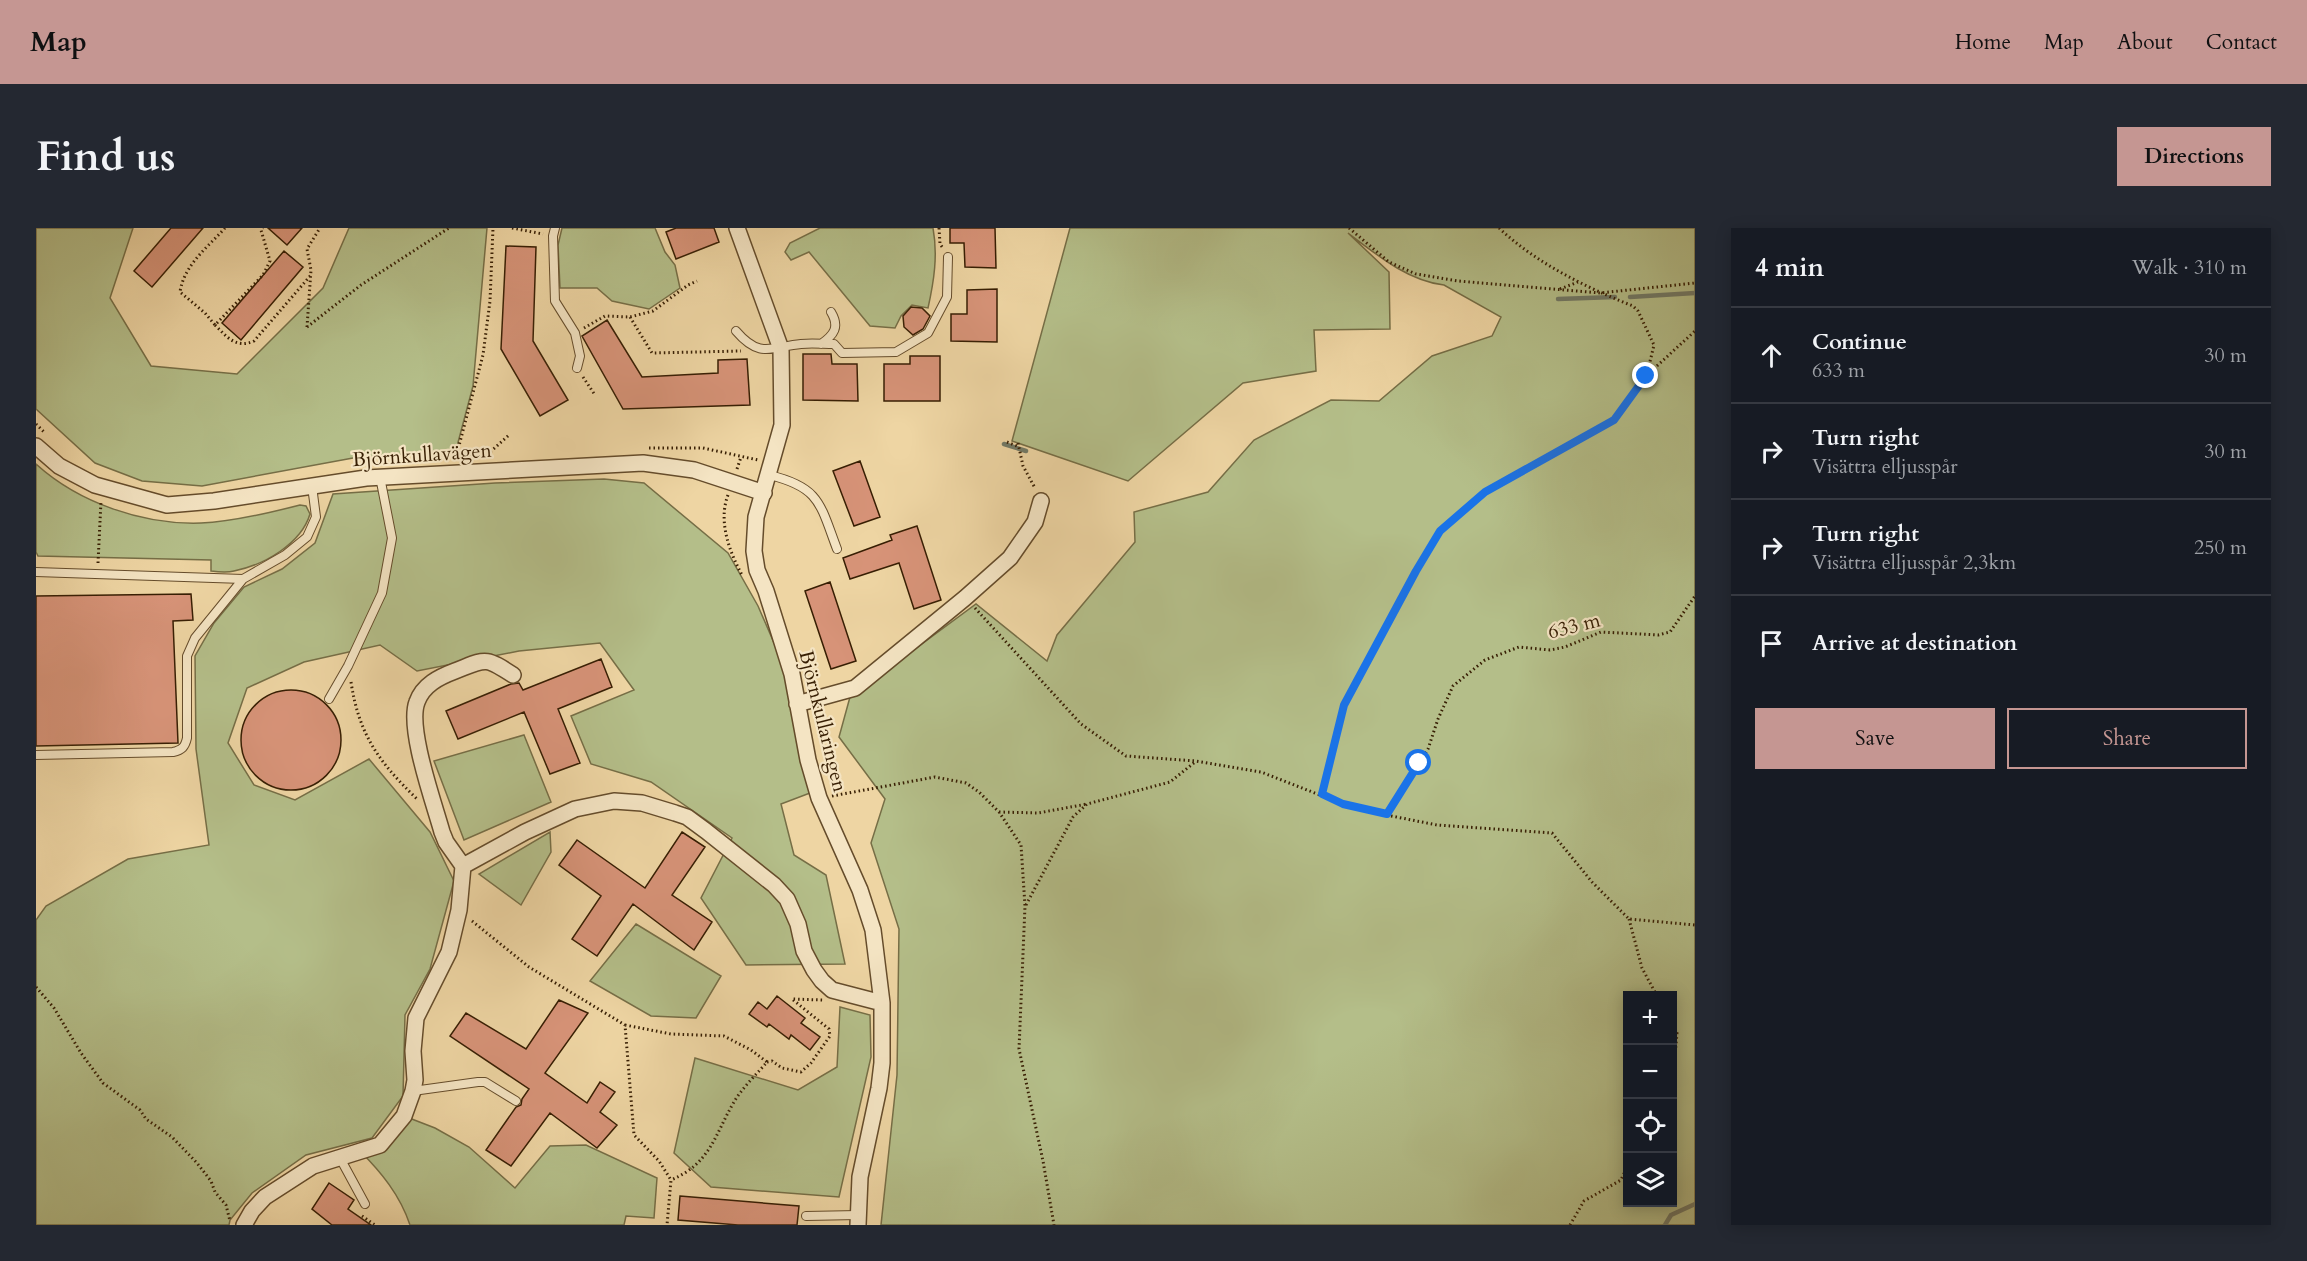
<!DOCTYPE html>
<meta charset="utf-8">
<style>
:root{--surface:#171b24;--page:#242831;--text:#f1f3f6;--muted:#9ea1a6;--line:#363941;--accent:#c59692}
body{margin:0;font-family:Cardo,serif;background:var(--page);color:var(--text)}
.controls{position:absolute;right:18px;bottom:18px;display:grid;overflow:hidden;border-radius:0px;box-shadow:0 3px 15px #0003}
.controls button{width:54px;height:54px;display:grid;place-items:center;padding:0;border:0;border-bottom:2px solid var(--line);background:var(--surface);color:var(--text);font:30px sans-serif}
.stop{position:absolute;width:18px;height:18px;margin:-14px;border:4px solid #1a73e8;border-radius:50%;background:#fff}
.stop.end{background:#1a73e8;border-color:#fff;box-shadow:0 2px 6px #0008}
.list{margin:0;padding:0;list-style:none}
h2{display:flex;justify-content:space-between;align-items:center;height:78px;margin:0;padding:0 24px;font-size:26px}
h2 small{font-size:20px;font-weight:400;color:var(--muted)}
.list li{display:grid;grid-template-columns:39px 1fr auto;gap:18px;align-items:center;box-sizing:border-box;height:96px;padding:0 24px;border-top:2px solid var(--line)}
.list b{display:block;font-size:22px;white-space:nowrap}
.list p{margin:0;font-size:20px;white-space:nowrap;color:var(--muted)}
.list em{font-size:20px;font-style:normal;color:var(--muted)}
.actions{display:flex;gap:12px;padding:18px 24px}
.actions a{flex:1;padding:14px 0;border:2px solid var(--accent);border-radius:0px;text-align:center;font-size:21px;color:var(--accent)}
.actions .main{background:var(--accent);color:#111}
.icon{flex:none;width:33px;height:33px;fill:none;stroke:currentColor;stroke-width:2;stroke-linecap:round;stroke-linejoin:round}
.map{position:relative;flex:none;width:1659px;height:997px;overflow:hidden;border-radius:0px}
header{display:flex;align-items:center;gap:36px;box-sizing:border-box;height:84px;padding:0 30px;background:var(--accent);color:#111}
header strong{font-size:28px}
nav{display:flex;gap:33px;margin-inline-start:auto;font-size:21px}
.intro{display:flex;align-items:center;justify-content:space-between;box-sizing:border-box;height:144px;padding:0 36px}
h1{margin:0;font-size:42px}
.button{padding:15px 27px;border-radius:0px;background:var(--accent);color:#111;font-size:21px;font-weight:700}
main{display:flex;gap:36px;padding:0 36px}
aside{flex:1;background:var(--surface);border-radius:0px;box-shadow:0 3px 15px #0003}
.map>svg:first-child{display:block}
.green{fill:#b4be89;stroke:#766e46;stroke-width:1.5;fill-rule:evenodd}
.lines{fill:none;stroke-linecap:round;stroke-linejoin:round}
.stream{stroke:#727a67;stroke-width:4.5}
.building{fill:#d79378;stroke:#371e03;stroke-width:1.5}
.lane-casing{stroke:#654c2b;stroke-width:10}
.street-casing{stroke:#654c2b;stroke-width:18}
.path{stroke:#371e03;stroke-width:3;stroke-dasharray:1.5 3;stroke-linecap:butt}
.lane{stroke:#f4e4c3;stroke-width:8}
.street{stroke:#f4e4c3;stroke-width:15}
.route{stroke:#1a73e8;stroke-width:8}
.labels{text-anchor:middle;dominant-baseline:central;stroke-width:4.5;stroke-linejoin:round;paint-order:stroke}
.street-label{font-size:20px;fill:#371e03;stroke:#f4e4c3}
</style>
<header>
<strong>Map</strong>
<nav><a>Home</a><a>Map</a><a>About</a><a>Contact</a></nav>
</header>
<div class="intro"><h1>Find us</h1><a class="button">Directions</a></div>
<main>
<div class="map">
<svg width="1659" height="997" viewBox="0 0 1659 997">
<rect width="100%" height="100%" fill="#eed5a3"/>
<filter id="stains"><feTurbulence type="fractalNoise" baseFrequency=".00333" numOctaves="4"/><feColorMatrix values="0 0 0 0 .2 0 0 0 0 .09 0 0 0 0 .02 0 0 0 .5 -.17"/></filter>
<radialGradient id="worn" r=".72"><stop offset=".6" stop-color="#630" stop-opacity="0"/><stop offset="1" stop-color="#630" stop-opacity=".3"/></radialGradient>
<path class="green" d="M0,0H97L74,70L115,138L201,146L287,60L313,0H451L437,158L420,222L317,230L166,258L106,253L59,235L0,181Z
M526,0H619L629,24L639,37L644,60L613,81L576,73L561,60H524L522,17Z
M784,0H897C902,27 898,53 892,80L876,77L865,88L859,100L834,98L773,24L755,32L749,24L754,15Z
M1034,0H1659V997H845L861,847L863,701L835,615L849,571L803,509L814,469L940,376L1011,433L1021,407L1099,314L1098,284L1172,264L1218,212L1295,172L1343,173L1396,128L1456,108L1465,89L1408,57C1372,53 1341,27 1312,5L1353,44L1354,101L1278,102L1280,143L1207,155L1092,253L976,213ZM1592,768H1636V974H1592Z
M0,236C43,275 107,297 165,295C193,294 237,284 264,277L270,278L274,286C265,316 228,337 198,343C191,345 182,344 175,343V332L2,328L0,324Z
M568,251L608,255L692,325L722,378L748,438L774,565L745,576L758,627L790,647L809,736L710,737L665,670L696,610L615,554L555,536L535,488L598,462L564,415L483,423L381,443L344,417L268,434L211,460L192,515L218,557L259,572L333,531L394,604L418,653L394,741L369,787L367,868L336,910L270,927L216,965L194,992L193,997H0V692L10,678L92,631L173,617L160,521L159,428L178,395L208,359L246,341L279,315L297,266L459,255Z
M488,507L515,574L428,612L398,533Z
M514,604L515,624L485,677L443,646Z
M600,696L685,748L660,790L615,788L554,753Z
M804,779L834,787L835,829L803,969L675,959L638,925L659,830L762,862L801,839Z
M368,888L399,900L433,919L479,960L514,918L550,917L621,950L618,990L590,988L588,997H374C364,967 345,944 324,923H329Z"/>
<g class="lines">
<path class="stream" d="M1594,69L1659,65
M1522,71L1579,69
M968,216L990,223
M1629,997L1635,987L1659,976"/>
</g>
<path class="building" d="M135,0H167L116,59L98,43Z
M232,0H266L251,17Z
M640,0H678L683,14L640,31L630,4Z
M914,0H959L960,40L929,39L928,15H914Z
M470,18L500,19L497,113L532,172L504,188L465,121Z
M248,23L267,39L205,112L186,95Z
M961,61V114L915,113V86H931V62Z
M875,79L886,80L894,88L887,101L877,107L868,99L867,88Z
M571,92L606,149L682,145V132L711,131L714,177L587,181L546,108Z
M767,126H795L796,136H821L822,173L767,172Z
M874,128H904V173H848V136H874Z
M824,233L844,289L818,298L797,243Z
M881,298L905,372L878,381L863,335L814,351L807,330L856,312L854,307Z
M794,354L820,433L795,441L769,363Z
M155,366L157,392L137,393L142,515L0,518V368Z
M565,431L576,459L522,481L544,535L514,546L488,484L422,511L410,483L475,456L483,455L487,462Z
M205 512a50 50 0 1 1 100 0a50 50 0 1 1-100 0Z
M646,604L669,619L636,667L676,694L658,722L597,676L561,728L536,711L565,668L523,637L541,612L609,660Z
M741,768L769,790L765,795L784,809L774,822L755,807L753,811L733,796L731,799L713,786L722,774L731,781Z
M523,772L552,785L509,845L551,875L564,854L579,864L564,884L581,897L561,920L514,885L475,938L450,922L480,879L485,877L486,871L493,861L414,808L430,785L490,821Z
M293,955L318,972L312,981L335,997H296L276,981Z
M644,968L763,978L761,997H702L642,992Z"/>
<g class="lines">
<defs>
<path id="lane" d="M519,0L517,8L519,73L539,105L544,128L541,140
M700,103C724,131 735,119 765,116C775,115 787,116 798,116L806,125L860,124L892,105L911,69L912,29
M785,116C798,107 804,99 795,84
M733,247C784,259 784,276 801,321
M0,344L207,351L249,327L271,309L280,289L276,258
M293,471L312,438L346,365L356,310L344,249
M0,527L137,524C146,522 149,519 151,510V428L159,410L207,351
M377,863L442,854H449L480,873
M304,930L329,976
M770,988L822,987"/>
<path id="street" d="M701,0L745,121L746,197L720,289L718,323L721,342L730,363L756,446L772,532L783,570L824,662L837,702L846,775V835L843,860L824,949L822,997
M0,218L23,238L59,257L131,277L178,273L330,250L607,235L658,242L728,265
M761,476L819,460L929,370L974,330L999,294L1005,273
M427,638L410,614L406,604C398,575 371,500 381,474C387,457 403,449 419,443C450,431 448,428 477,447
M208,997L216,983L229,969L277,938L344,917L368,888L377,863L379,852L377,823L380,790L413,724L423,682L427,638L489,604L539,581L578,573L606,575L639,585L651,589L670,603L738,657L751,671L762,696L768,723L778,742L786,753L796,762L846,775"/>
</defs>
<use href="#lane" class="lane-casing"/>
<use href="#street" class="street-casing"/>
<path class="path" d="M189,0C171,20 148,37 144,64L169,85L179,97L227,47L234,33L225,2L227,0
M476,0L507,6
M903,0L904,16L907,20
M1313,0L1353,34L1380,46L1422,53L1564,65L1659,55
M1463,0C1500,35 1549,59 1597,78L1602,83L1618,117L1611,146
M1524,61L1542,54
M594,89L616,125L705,123
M179,97C191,109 200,121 218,113L275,47
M271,99L325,57L413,0
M271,99L275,42L271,21L284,0
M548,100L569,88L594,89L617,83L652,57L661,53
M547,149L559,167
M0,196L9,205
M971,214L983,219
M982,215L987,238L999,260
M613,220H667L722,232
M451,227L474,206
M416,229L439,228
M420,229L447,127L454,73L457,0
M701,241L705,229
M692,267C682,293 693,323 706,347
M62,335L65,273
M939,380L1045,496L1090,528L1160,533L1225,544L1307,576L1335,584L1401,597L1516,605L1556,654L1593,691L1659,697
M315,454C323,507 343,534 381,571
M1286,566L1308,477L1380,343L1404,303L1449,264L1578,192L1610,148L1659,103
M796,568L899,549L930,555L943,564L963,584L985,617L989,678L983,821L1007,933L1018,997
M963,584L1002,585L1051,576
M1351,586L1392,521L1402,491L1417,458L1449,432L1483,419L1514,422L1529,419L1565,404L1622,407L1634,404L1659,368
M990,677L1037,589L1051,576L1134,554L1159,534
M1593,691L1606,740L1621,768
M436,693L493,739L589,797L598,907L623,933L635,952L631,997
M0,759L18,780L45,825L67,855L104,882L110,891L136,909L161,935L175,953L179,964L190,977L194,993
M589,797L635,806L688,808L715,822L731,834C720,847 706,860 698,874C678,908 675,935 635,952
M1636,797L1641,805L1636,862
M731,834L736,833L746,840L765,844L775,835L794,808L793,801L756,771L787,772
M326,988L339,997
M1534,997L1548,973L1585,952L1592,937"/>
<use href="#lane" class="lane"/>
<use href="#street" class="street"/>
</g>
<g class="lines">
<path class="route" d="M1383,535L1351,586L1307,576L1286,566L1308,477L1380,343L1404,303L1449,264L1578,192L1610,148"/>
</g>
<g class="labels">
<g class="street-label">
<text transform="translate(386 227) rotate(-4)">Björnkullavägen</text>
<text transform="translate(1538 398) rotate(-14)">633 m</text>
<text transform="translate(787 493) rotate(76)">Björnkullaringen</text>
</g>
</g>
<rect width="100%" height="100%" filter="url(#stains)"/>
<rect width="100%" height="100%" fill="url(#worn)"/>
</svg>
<div class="controls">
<button>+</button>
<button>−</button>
<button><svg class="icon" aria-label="locate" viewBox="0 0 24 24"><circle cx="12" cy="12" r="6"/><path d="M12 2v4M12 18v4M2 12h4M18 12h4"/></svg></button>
<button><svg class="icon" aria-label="layers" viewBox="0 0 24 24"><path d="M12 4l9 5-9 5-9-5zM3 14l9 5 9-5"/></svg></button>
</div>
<div class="stop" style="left:1383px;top:535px"></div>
<div class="stop end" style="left:1610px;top:148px"></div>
</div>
<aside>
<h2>4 min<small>Walk · 310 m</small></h2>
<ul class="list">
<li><svg class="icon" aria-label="ahead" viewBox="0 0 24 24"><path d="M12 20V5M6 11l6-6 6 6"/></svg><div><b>Continue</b><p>633 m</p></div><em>30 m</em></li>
<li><svg class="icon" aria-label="right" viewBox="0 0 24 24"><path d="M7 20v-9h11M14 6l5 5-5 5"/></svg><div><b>Turn right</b><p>Visättra elljusspår</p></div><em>30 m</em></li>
<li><svg class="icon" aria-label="right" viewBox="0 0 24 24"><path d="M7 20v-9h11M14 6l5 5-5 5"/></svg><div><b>Turn right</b><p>Visättra elljusspår 2,3km</p></div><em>250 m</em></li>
<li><svg class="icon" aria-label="arrive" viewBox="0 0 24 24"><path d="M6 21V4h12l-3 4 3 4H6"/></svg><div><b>Arrive at destination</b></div></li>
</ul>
<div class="actions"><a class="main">Save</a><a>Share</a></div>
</aside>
</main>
